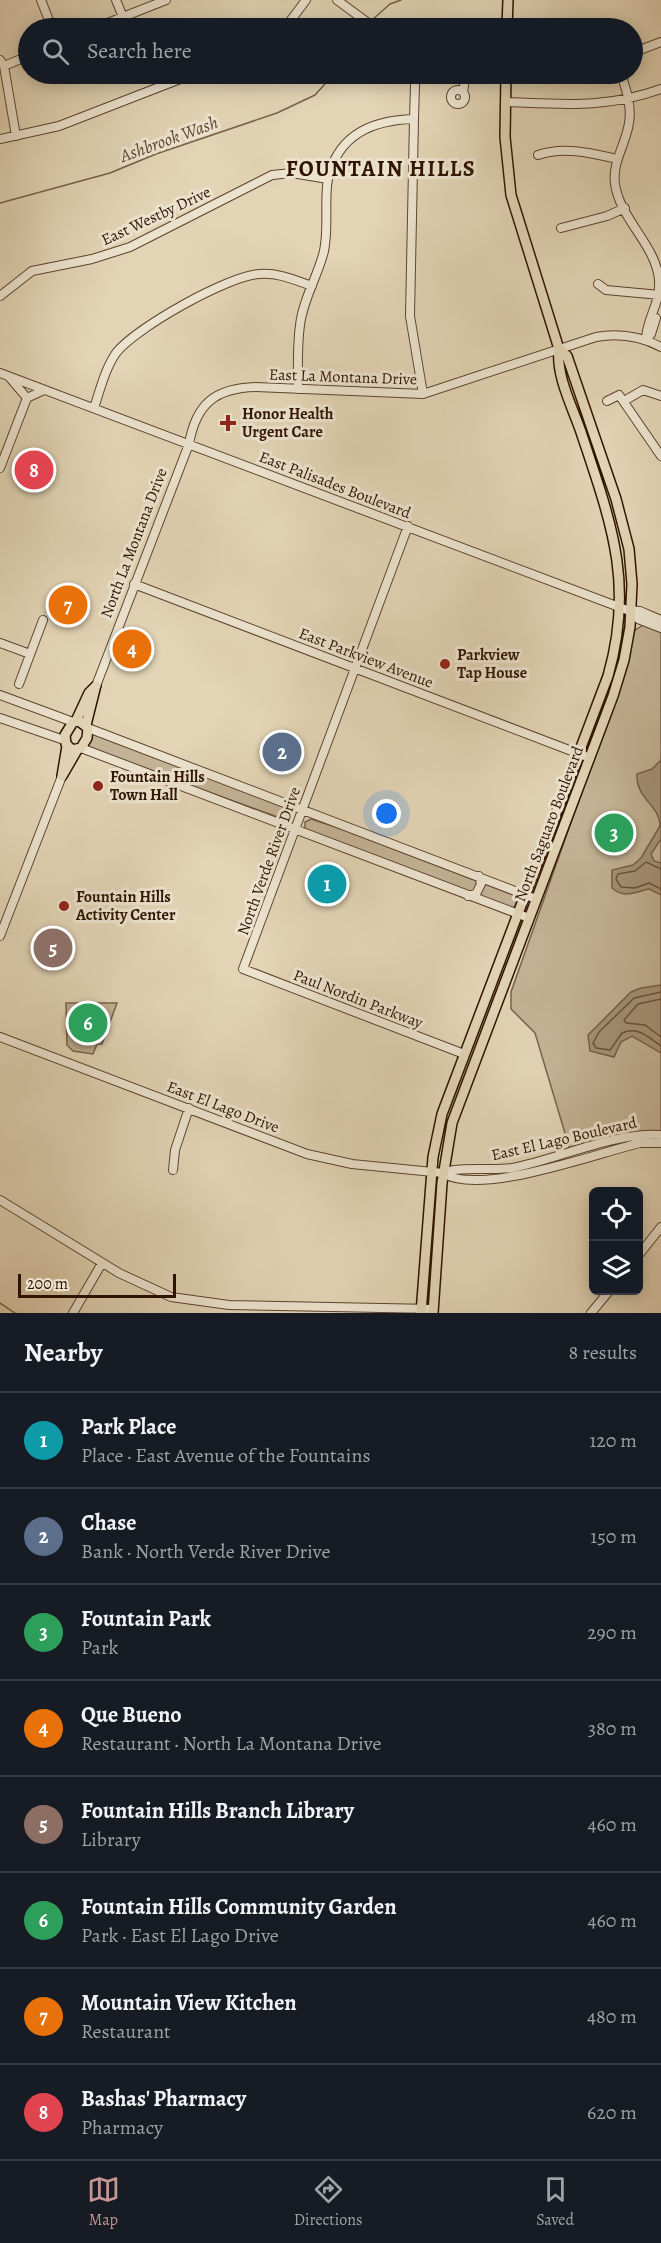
<!DOCTYPE html>
<meta charset="utf-8">
<style>
:root{--surface:#171b24;--page:#20242c;--text:#f1f3f6;--muted:#9ea1a6;--line:#363941;--accent:#c59692}
body{margin:0;font-family:Alegreya,serif;background:var(--page);color:var(--text)}
.controls{position:absolute;right:18px;bottom:18px;display:grid;overflow:hidden;border-radius:9px;box-shadow:0 3px 15px #0003}
.controls button{width:54px;height:54px;display:grid;place-items:center;padding:0;border:0;border-bottom:2px solid var(--line);background:var(--surface);color:var(--text);font:30px sans-serif}
.scale{position:absolute;left:18px;bottom:15px;width:158px;box-sizing:border-box;padding-left:6px;border:3px solid #301401;border-top:0;font-size:16px;line-height:21px;white-space:nowrap;color:#301401;-webkit-text-stroke:4px #ece3cf;paint-order:stroke}
.you{position:absolute;left:387px;top:814px;width:21px;height:21px;margin:-15px;border:4px solid #fff;border-radius:50%;background:#1a73e8;box-shadow:0 0 0 9px #1a73e833}
.badge{display:grid;place-items:center;width:39px;height:39px;border-radius:50%;background:var(--accent);color:#fff;font-size:20px;font-weight:700}
.pin{position:absolute;translate:-50% -50%;border:3px solid #fff;box-shadow:0 2px 6px #0006}
.list{margin:0;padding:0;list-style:none}
h2{display:flex;justify-content:space-between;align-items:center;height:78px;margin:0;padding:0 24px;font-size:26px}
h2 small{font-size:20px;font-weight:400;color:var(--muted)}
.list li{display:grid;grid-template-columns:39px 1fr auto;gap:18px;align-items:center;box-sizing:border-box;height:96px;padding:0 24px;border-top:2px solid var(--line)}
.list b{display:block;font-size:22px;white-space:nowrap}
.list p{margin:0;font-size:20px;white-space:nowrap;color:var(--muted)}
.list em{font-size:20px;font-style:normal;color:var(--muted)}
.icon{flex:none;width:33px;height:33px;fill:none;stroke:currentColor;stroke-width:2;stroke-linecap:round;stroke-linejoin:round}
.map{position:relative;flex:none;width:661px;height:1313px;overflow:hidden}
.search{position:absolute;background:var(--surface);box-shadow:0 3px 15px #0003;left:18px;right:18px;top:18px;height:66px;display:flex;align-items:center;gap:15px;box-sizing:border-box;padding:0 21px;border-radius:33px;color:var(--muted);font-size:22px}
.sheet{height:846px;background:var(--surface)}
nav{display:flex;justify-content:space-around;align-items:center;box-sizing:border-box;height:84px;border-top:2px solid var(--line);background:var(--surface);font-size:16px;color:var(--muted)}
nav a{display:grid;justify-items:center;gap:3px}
nav .on{color:var(--accent)}
.map>svg:first-child{display:block}
.green{fill:#c4b396;stroke:#7a644c;stroke-width:1.5}
.water{fill:#a59378;stroke:#766048;stroke-width:1.5}
.lines{fill:none;stroke-linecap:round;stroke-linejoin:round}
.shore{stroke:#6a543c;stroke-width:1.5}
.stream{stroke:#766048;stroke-width:1.5}
.minor-casing{stroke:#5c442e;stroke-width:10}
.major-casing{stroke:#301401;stroke-width:12}
.minor{stroke:#ece3cf;stroke-width:8}
.major{stroke:#e2d4b5;stroke-width:9}
.poi-dot{fill:#8f2418;stroke:#ece3cf;stroke-width:2}
.labels{text-anchor:middle;dominant-baseline:central;stroke-width:6;stroke-linejoin:round;paint-order:stroke}
.street-label{font-size:16px;fill:#301401;stroke:#ece3cf}
.poi-label{font-size:16px;font-weight:bold;fill:#301401;stroke:#ece3cf;text-anchor:start}
.water-label{font-size:18px;font-style:italic;fill:#5f4731;stroke:#ece3cf}
.district-label{font-size:22px;font-weight:bold;letter-spacing:1.5px;fill:#301401;stroke:#ece3cf}
</style>
<div class="map">
<svg width="661" height="1313" viewBox="0 0 661 1313">
<rect width="100%" height="100%" fill="#e2d4b5"/>
<filter id="stains"><feTurbulence type="fractalNoise" baseFrequency=".00333" numOctaves="4"/><feColorMatrix values="0 0 0 0 .2 0 0 0 0 .09 0 0 0 0 .02 0 0 0 .5 -.17"/></filter>
<radialGradient id="worn" r=".72"><stop offset=".6" stop-color="#630" stop-opacity="0"/><stop offset="1" stop-color="#630" stop-opacity=".3"/></radialGradient>
<path class="green" d="M643,625L661,632V1133L570,1150L535,1033L511,1009V992L624,673L634,631Z
M91,731L290,808V818L286,820L85,748Z
M311,819L363,836L478,881L476,891L471,893L305,830V822Z
M483,882L517,894L516,905L513,908L478,896Z
M66,1003H117L102,1044H97L93,1054L73,1051L67,1045Z"/>
<path class="water" d="M661,760V839L651,854L654,861L661,863V895L649,889C635,892 624,899 612,888V870L633,865L641,858L660,826C660,805 635,798 637,774L652,769Z
M661,985V1053L632,1036L621,1042L614,1057L590,1051L588,1035L631,992L641,988Z"/>
<g class="lines">
<path class="shore" d="M661,869L646,862L635,871L618,874L616,879L621,887L635,888L649,883L661,889
M661,992L634,998L599,1032L593,1043L596,1048L610,1050L622,1033C638,1026 648,1037 661,1046
M661,999L638,1004L624,1020L626,1023L645,1025L661,1037"/>
<path class="stream" d="M372,20L390,4L401,0
M0,203L110,173L156,154L277,113L315,95L334,74
M0,1303L15,1313"/>
<defs>
<path id="minor" d="M41,0L52,28
M116,0L123,17
M337,0L375,28
M95,28L166,0
M285,28L306,0
M553,28L556,24
M632,53L661,42
M0,60L4,66L16,136
M4,66L28,56
M418,74L415,85L414,119L410,316L423,394
M621,74C626,89 632,106 629,123C626,144 612,162 615,184C620,219 655,244 659,279C661,305 646,318 646,340
M451 97a7 7 0 1 1 14 0a7 7 0 1 1-14 0Z
M463,92L466,74
M505,102C563,104 605,109 661,89
M0,139L59,126L193,74
M538,155C564,146 591,153 617,159
M561,228L607,216L625,208
M598,284L606,290L660,295
M0,296L32,271L92,259L130,247L272,175L292,173L328,179
M646,340L651,334L656,318
M0,373L627,610L640,611L661,620
M10,378L27,398
M298,389C298,368 297,346 300,325C303,299 318,276 324,251C329,228 324,198 328,179C338,134 373,120 414,119
M607,401L619,395L661,456
M624,401L643,390L661,396
M94,408C100,390 105,369 116,353C135,328 228,276 259,274C277,272 295,280 312,286
M0,468L27,398L44,390
M408,526L243,969L464,1054
M134,584L590,758
M631,612L638,619L661,628
M0,643L30,654
M19,684L43,620
M96,686L189,444C196,404 215,388 256,387L423,394L596,337C619,333 640,336 661,347
M0,695L73,722
M0,718L64,740
M88,728L536,899
M81,748L529,918
M468,896L476,894L481,884L479,876
M0,936L62,776
M0,1037L307,1154L352,1164L443,1173C456,1166 494,1171 512,1168C559,1159 614,1132 661,1135
M173,1170L175,1150L189,1108
M443,1173C480,1197 597,1153 640,1143H661
M0,1200L119,1273L171,1297L229,1305L433,1309
M638,1256L661,1227
M73,1313L102,1263
M591,1313L610,1290"/>
<path id="major" d="M507,28L508,0
M76,721L89,693L96,686
M79,721L88,728L87,738L81,748L72,750L66,744L65,735L73,722Z
M86,725L95,689
M62,776L67,746
M62,776L77,750
M421,1313L433,1157L442,1114L608,676C635,582 610,520 581,432C572,406 556,376 559,349L511,195L505,137L506,74
M433,1313L442,1183L452,1123L613,696L624,660L630,627L632,584L629,549L616,499L567,356L559,349"/>
</defs>
<use href="#minor" class="minor-casing"/>
<use href="#major" class="major-casing"/>
<use href="#minor" class="minor"/>
<use href="#major" class="major"/>
</g>
<g class="poi-dot">
<path d="M225 414h6v6h6v6h-6v6h-6v-6h-6v-6h6z"/>
<circle cx="445" cy="664" r="6"/>
<circle cx="98" cy="786" r="6"/>
<circle cx="64" cy="906" r="6"/>
</g>
<g class="labels">
<g class="street-label">
<text transform="translate(156 216) rotate(-25)">East Westby Drive</text>
<text transform="translate(343 377) rotate(2)">East La Montana Drive</text>
<text transform="translate(335 485) rotate(21)">East Palisades Boulevard</text>
<text transform="translate(134 543) rotate(-69)">North La Montana Drive</text>
<text transform="translate(366 658) rotate(21)">East Parkview Avenue</text>
<text transform="translate(549 824) rotate(-69)">North Saguaro Boulevard</text>
<text transform="translate(269 861) rotate(-70)">North Verde River Drive</text>
<text transform="translate(358 999) rotate(21)">Paul Nordin Parkway</text>
<text transform="translate(223 1107) rotate(21)">East El Lago Drive</text>
<text transform="translate(564 1139) rotate(-13)">East El Lago Boulevard</text>
</g>
<g class="poi-label">
<text x="242" y="414">Honor Health<tspan x="242" dy="18">Urgent Care</tspan></text>
<text x="457" y="655">Parkview<tspan x="457" dy="18">Tap House</tspan></text>
<text x="110" y="777">Fountain Hills<tspan x="110" dy="18">Town Hall</tspan></text>
<text x="76" y="897">Fountain Hills<tspan x="76" dy="18">Activity Center</tspan></text>
</g>
<g class="water-label">
<text transform="translate(169 139) rotate(-20)">Ashbrook Wash</text>
</g>
<g class="district-label">
<text x="381" y="169">FOUNTAIN HILLS</text>
</g>
</g>
<rect width="100%" height="100%" filter="url(#stains)"/>
<rect width="100%" height="100%" fill="url(#worn)"/>
</svg>
<div class="controls">
<button><svg class="icon" aria-label="locate" viewBox="0 0 24 24"><circle cx="12" cy="12" r="6"/><path d="M12 2v4M12 18v4M2 12h4M18 12h4"/></svg></button>
<button><svg class="icon" aria-label="layers" viewBox="0 0 24 24"><path d="M12 4l9 5-9 5-9-5zM3 14l9 5 9-5"/></svg></button>
</div>
<div class="scale">200 m</div>
<div class="you"></div>
<div class="pin badge" style="left:327px;top:884px;background:#0f9aa8">1</div>
<div class="pin badge" style="left:282px;top:752px;background:#5c6f8a">2</div>
<div class="pin badge" style="left:614px;top:833px;background:#2e9e5b">3</div>
<div class="pin badge" style="left:132px;top:649px;background:#e8710a">4</div>
<div class="pin badge" style="left:53px;top:948px;background:#8d6e63">5</div>
<div class="pin badge" style="left:88px;top:1023px;background:#2e9e5b">6</div>
<div class="pin badge" style="left:68px;top:605px;background:#e8710a">7</div>
<div class="pin badge" style="left:34px;top:470px;background:#e0444e">8</div>
<div class="search"><svg class="icon" aria-label="search" viewBox="0 0 24 24"><circle cx="10" cy="10" r="6"/><path d="M15 15l6 6"/></svg>Search here</div>
</div>
<section class="sheet">
<h2>Nearby<small>8 results</small></h2>
<ul class="list">
<li><span class="badge" style="background:#0f9aa8">1</span><div><b>Park Place</b><p>Place · East Avenue of the Fountains</p></div><em>120 m</em></li>
<li><span class="badge" style="background:#5c6f8a">2</span><div><b>Chase</b><p>Bank · North Verde River Drive</p></div><em>150 m</em></li>
<li><span class="badge" style="background:#2e9e5b">3</span><div><b>Fountain Park</b><p>Park</p></div><em>290 m</em></li>
<li><span class="badge" style="background:#e8710a">4</span><div><b>Que Bueno</b><p>Restaurant · North La Montana Drive</p></div><em>380 m</em></li>
<li><span class="badge" style="background:#8d6e63">5</span><div><b>Fountain Hills Branch Library</b><p>Library</p></div><em>460 m</em></li>
<li><span class="badge" style="background:#2e9e5b">6</span><div><b>Fountain Hills Community Garden</b><p>Park · East El Lago Drive</p></div><em>460 m</em></li>
<li><span class="badge" style="background:#e8710a">7</span><div><b>Mountain View Kitchen</b><p>Restaurant</p></div><em>480 m</em></li>
<li><span class="badge" style="background:#e0444e">8</span><div><b>Bashas' Pharmacy</b><p>Pharmacy</p></div><em>620 m</em></li>
</ul>
</section>
<nav>
<a class="on"><svg class="icon" aria-label="map" viewBox="0 0 24 24"><path d="M3 6l6-2 6 2 6-2v14l-6 2-6-2-6 2zM9 4v14M15 6v14"/></svg>Map</a>
<a><svg class="icon" aria-label="directions" viewBox="0 0 24 24"><path d="M12 3l9 9-9 9-9-9zM9 14v-3h6M13 9l2 2-2 2"/></svg>Directions</a>
<a><svg class="icon" aria-label="saved" viewBox="0 0 24 24"><path d="M7 4h10v16l-5-4-5 4z"/></svg>Saved</a>
</nav>
